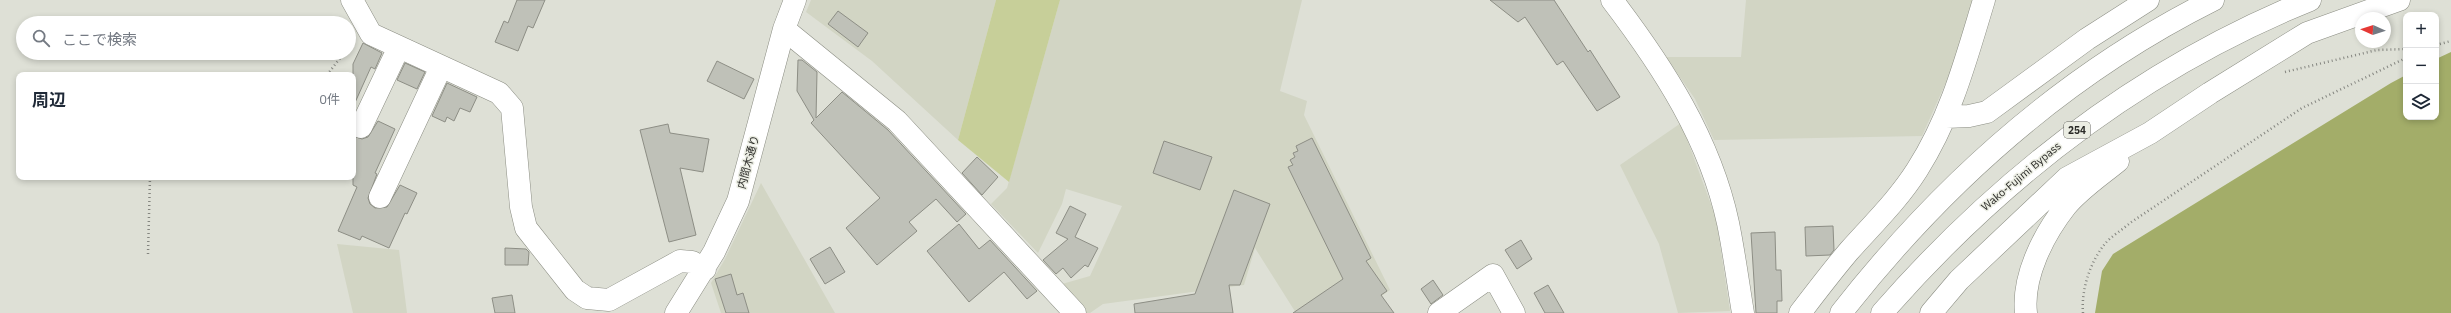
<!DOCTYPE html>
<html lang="ja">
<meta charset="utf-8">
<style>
:root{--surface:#fff;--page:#f6f6f7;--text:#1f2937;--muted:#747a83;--line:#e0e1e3}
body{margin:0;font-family:"IBM Plex Sans","Noto Sans JP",sans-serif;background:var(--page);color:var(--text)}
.controls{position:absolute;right:12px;top:12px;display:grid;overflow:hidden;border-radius:8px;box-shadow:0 2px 6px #0003}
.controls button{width:36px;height:36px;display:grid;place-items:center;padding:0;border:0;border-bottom:1px solid var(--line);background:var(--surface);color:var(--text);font:20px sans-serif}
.compass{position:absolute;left:2355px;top:12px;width:36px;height:36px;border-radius:50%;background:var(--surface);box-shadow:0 2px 6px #0003;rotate:273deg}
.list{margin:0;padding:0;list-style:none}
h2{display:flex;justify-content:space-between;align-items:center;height:52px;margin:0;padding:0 16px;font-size:17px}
h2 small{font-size:13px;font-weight:400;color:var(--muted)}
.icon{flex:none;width:22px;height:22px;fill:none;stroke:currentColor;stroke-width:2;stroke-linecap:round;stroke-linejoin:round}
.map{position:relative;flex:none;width:2451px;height:313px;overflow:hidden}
.search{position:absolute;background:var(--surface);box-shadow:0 2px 6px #0003;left:16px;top:16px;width:340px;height:44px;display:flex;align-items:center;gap:10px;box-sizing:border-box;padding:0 14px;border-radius:22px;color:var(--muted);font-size:15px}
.panel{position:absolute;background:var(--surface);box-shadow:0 2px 6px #0003;left:16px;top:72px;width:340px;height:108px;border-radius:8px}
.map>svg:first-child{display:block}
.built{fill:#d2d5c4}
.green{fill:#c7cf99}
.water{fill:#a3ad69}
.building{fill:#bfc1b8;stroke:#8d8e85}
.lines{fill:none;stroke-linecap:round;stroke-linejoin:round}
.minor-casing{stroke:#8b8d83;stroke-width:23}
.highway-casing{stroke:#8b8d83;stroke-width:23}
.path{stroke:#858680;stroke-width:2.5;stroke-dasharray:1 3;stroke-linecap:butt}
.minor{stroke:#fff;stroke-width:22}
.highway{stroke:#fff;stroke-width:22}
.labels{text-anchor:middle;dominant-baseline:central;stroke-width:3;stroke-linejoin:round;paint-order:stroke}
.shield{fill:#ebede3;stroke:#64645f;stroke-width:1}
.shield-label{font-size:10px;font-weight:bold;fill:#2a2a27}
.street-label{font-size:11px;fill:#2a2a27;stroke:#ebede3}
</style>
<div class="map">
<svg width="2451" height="313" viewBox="0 0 2451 313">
<rect width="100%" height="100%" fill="#dee0d6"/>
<path class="built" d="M811,0H996L958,140L872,61L806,12Z
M1060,0H1302L1280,91L1307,101L1304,115L1390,290L1358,313H1296L1255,248L1244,285L1103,304L1090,313H1082L1062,284L1090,276L1122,206L1066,189L1062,204L1038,253L991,204L1007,188Z
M1746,0H1974L1951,71L1922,136L1714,140L1695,99L1666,57H1741Z
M1681,123L1716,218L1730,311L1678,313L1659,244L1620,165Z
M761,183L835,313H721L711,283L725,259Z
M337,244L399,250L407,313H353Z"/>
<path class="green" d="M996,0H1060L1009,182L958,140Z"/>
<path class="water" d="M2451,52V313H2095L2102,271L2113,254L2391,83L2406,75V117H2436V59Z"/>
<path class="building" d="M517,0H545L533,28L528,26L518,51L495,42L504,21L508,23Z
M1490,0H1554L1588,52L1590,50L1620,97L1597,111L1563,61L1557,65L1525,17L1518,22Z
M838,11L868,33L858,47L828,24Z
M363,43L382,53L375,69L371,67L353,107V64Z
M798,60H802L817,72L816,118L842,92L888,130L966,214L957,222L936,199L909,222L917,231L877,265L846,228L880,198L811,123L814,120L797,91Z
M717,61L754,79L744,99L707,81Z
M405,63L425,72L417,89L397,80Z
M447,83L477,97L470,112L460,108L454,121L447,117L445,122L432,116Z
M378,121L395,129L375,173L377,174L368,198L370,204L375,208L387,207L400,185L417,193L407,214L405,213L389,248L362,236L360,240L338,231L357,187L353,185V136L362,139L368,137Z
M668,124L670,133L709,139L703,172L680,168L696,235L669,242L640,130Z
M1312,138L1371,258L1366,261L1387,291L1381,295L1394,313H1293L1343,279L1288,167L1293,165L1290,160L1295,157L1293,153L1298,151L1296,146Z
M1164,141L1212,157L1200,190L1153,173Z
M977,157L998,177L982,195L962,173Z
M1234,190L1270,204L1240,285H1229L1233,313H1135L1134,304L1195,294Z
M1070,206L1086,214L1075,237L1098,248L1088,267L1085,265L1071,278L1063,268L1056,274L1043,260L1068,239L1056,233Z
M959,224L979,249L990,240L1037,291L1027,299L1004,272L969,302L927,251Z
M1833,226L1834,250L1830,255L1806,256L1805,227Z
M1775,232L1776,270H1781L1782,301H1777V313H1756L1751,233Z
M1521,240L1532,259L1517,269L1505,250Z
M830,247L845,272L825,284L810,259Z
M505,248L526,249L529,252L528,265H505Z
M731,274L737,295L743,293L749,313H726L715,279Z
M1433,280L1443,295L1431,304L1421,289Z
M1548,285L1564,313H1545L1534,293Z
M512,295L515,313H495L492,298Z"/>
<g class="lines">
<defs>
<path id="minor" d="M352,0L371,34L499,93L512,108L521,207L526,228L575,290L587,298L609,300L680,261L692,262L705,269
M1612,0C1663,67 1710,139 1728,223C1734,252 1738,283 1743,313
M784,29L897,121L1075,313
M1946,117L1969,116L1987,112L2087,39L2148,0
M361,127L399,47
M380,197L441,67
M676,313L714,252L738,201L784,29L795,0
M1439,313L1493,275L1514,313
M1800,313C1816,292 1832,271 1849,251C1873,224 1898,200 1917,170C1951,117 1966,59 1984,0
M1931,313L1959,280L2067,178L2150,133L2210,93L2307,33L2399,0
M2026,313C2022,276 2044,234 2066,206C2080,189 2101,175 2118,161"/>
<path id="highway" d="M1841,313C1942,184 2065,74 2213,0
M1882,313C2000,178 2142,68 2310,0"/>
</defs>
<use href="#minor" class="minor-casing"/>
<use href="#highway" class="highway-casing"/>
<path class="path" d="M2436,45L2451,41
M2285,72L2377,50L2406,49
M327,75L344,53
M148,254L150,177
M2083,313C2081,290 2090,263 2104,245C2110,237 2122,230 2130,223L2302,108L2406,58"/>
<use href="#minor" class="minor"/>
<use href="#highway" class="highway"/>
</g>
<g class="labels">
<rect class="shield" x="2064" y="122" width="26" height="16" rx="3"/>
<g class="shield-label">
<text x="2077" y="130">254</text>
</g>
<g class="street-label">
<text transform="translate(748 162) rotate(-75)">内間木通り</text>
<text transform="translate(2021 176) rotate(-40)">Wako-Fujimi Bypass</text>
</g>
</g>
</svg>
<div class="controls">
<button>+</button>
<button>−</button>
<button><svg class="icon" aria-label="layers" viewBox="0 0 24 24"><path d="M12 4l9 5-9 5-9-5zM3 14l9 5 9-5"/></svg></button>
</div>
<svg class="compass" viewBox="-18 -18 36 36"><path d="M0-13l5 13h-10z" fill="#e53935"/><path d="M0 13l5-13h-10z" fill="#747a83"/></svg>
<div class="search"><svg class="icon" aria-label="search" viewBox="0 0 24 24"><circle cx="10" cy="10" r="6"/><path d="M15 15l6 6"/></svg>ここで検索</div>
<section class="panel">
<h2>周辺<small>0件</small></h2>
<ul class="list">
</ul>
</section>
</div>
